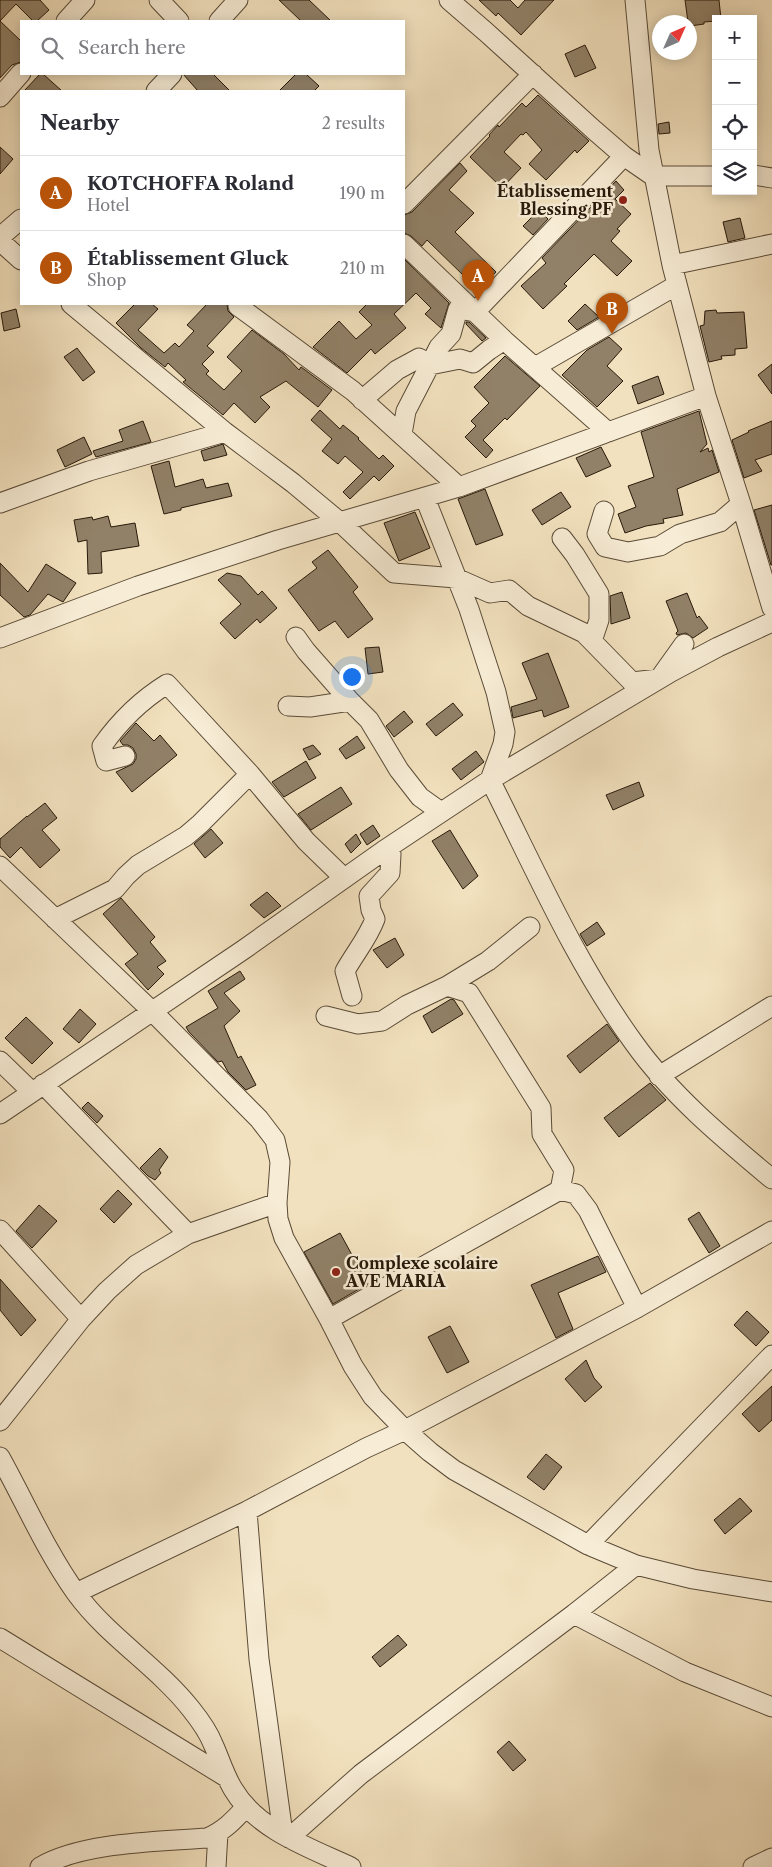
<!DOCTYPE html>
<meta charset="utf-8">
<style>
:root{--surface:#fff;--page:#f2f2f3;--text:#2b2b33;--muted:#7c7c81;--line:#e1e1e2;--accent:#b45309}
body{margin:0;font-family:"Libre Caslon Text",serif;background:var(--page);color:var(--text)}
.controls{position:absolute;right:15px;top:15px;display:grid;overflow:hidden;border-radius:0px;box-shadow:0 2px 12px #0003}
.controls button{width:45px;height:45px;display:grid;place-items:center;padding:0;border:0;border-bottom:1px solid var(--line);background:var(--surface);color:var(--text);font:25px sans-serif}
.compass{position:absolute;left:652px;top:15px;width:45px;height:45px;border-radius:50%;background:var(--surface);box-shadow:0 2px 12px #0003;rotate:45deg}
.you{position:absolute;left:351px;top:676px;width:18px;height:18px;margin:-12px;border:4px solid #fff;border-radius:50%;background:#1a73e8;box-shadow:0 0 0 8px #1a73e833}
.badge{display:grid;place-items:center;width:32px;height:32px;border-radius:50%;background:var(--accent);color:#fff;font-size:16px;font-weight:700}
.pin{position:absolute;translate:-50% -41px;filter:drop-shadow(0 1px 2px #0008)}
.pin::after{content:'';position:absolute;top:26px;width:18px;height:15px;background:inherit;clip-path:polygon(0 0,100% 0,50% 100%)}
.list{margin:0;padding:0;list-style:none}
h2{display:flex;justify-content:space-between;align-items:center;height:65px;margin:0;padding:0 20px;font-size:21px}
h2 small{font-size:16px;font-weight:400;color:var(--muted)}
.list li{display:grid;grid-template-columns:32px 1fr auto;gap:15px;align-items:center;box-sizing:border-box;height:75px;padding:0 20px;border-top:1px solid var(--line)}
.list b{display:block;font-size:19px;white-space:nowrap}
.list p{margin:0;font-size:16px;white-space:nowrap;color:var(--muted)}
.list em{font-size:16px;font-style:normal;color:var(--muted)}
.icon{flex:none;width:28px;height:28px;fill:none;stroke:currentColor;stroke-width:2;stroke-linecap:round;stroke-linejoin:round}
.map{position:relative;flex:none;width:772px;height:1867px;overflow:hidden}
.search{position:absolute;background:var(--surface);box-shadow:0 2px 12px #0003;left:20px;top:20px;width:385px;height:55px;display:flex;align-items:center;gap:12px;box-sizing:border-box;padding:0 18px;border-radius:0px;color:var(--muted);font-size:19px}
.panel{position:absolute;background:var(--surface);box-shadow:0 2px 12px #0003;left:20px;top:90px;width:385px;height:215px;border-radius:0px}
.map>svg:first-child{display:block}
.building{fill:#918168;stroke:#28190a}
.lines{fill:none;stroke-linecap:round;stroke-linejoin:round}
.minor-casing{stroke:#5a4b37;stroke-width:21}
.minor{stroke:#f7ecd5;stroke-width:19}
.poi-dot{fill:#8f2418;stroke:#f7ecd5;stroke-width:2}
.labels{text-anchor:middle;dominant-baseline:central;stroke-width:5;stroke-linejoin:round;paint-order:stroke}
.poi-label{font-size:16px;font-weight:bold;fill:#28190a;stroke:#f7ecd5;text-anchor:end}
</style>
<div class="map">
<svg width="772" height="1867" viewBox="0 0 772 1867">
<rect width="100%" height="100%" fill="#f2e1be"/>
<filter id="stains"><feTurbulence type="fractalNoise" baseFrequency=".004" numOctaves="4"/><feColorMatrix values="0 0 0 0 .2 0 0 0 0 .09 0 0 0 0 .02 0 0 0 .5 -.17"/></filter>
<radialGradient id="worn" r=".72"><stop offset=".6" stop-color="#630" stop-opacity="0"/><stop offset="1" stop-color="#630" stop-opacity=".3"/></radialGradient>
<path class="building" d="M0,0H40L49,10L37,21H33L16,4L0,21L21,41V62L12,65L0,78Z
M279,0H309L331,21H301Z
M479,0H510L518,8L525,0H554L521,35L498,13L496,16Z
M685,0H719L721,19H716V21L704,22V24L690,26V22H688Z
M585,45L596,68L575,77L565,54Z
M40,74H43L62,91H24Z
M183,74H213L230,91H198Z
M296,74H306L319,86L314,91H279Z
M538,95L589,141L577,153L575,150L546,180L529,164L542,150L526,132L523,135L521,134L504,152L521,168L502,188L470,157L490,136L489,135L498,125L499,127L522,103L526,107Z
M669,122L670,133L659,134L658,124Z
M0,147L13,159L0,174Z
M460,163L467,171L449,190L474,213L455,232L496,272L483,286L469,273L465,277L427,240L422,246L411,236L404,233V215L412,212Z
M616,181L624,190L615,199L631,214L617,229L620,231L611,241L632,261L617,276L594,254L564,284L567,286L543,309L521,286L546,263L542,258Z
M539,210L548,219L533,235L523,226Z
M740,218L745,238L728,242L723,222Z
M404,259L449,303L441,328L425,314L431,308L416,293L394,314L406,328L375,354L371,349L347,373L313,347L339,321L356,339L372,325L359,312L367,304H404Z
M135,304H152L158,309L138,330L164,353L175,343L179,347L194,331L187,325L207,304H227L228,311L234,317L207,346L214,352L202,364L209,371L206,374L224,390L242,371L227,357L252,330L284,354L299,370L301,367L332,390L318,407L286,381L260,397L270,407L255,423L234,403L223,415L183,382L186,380L168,363L165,367L141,348L116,323Z
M585,304L599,317L577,330L568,321Z
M16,309L20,327L4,331L1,313Z
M716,310L717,313L744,312L747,348L735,349V355L721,356L722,359L709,362L700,326L704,325L705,311Z
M466,322H469L486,338L482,341L466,324Z
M609,337L622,349L607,366L623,381L597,407L562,375L587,350Z
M77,348L95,372L83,381L64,357Z
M505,356L540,386L507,420L505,418L483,440L493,450L486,458L465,437L476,426L471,421L489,403L474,387Z
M772,364V394L758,375Z
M658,376L664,394L638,404L632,386Z
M320,410L340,429L343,425L359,438L358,439L379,459L383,455L394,466L379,481L374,476L350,499L343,492L363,472L345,456L338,464L322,451L332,439L311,420Z
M699,411L707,444L700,452L708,448L709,452L712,450L719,472L677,489L683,515L663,519L664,523L646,526L625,533L618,514L636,507L628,486L654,477L641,432Z
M143,421L151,442L96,457L93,451L123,441L119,430Z
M772,421V454L755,460L762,471L744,478L732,440L749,432L748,431Z
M84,437L92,454L65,467L57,450Z
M223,444L227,455L204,461L201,451Z
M601,447L611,466L586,477L576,458Z
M169,461L175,487L203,479L206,488L228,483L232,496L181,508V510L164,514L151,466Z
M485,489L503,535L476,545L458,499Z
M561,492L571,507L542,525L532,510Z
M772,505V565H771L754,510Z
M415,512L430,548L399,561L384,523Z
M108,516L111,527L135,523L139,546L101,552L102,573L88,574L87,540L78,542L74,520L92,517L93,520Z
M328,550L358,587L353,592L373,619L348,638L335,621L319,631L288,590L317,568L312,562Z
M0,563L28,592L46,564L76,583L63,602L48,594L30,615L24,617L0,595Z
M227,573L241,576L258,595L262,591L277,608L260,623L257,619L235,639L220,623L241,604L218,580Z
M622,592L630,618L611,624L610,596Z
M687,593L697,618L699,616L708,628L693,638L686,633L677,635L676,633L678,631L666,601Z
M379,647L383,672L368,674L365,648Z
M548,653L569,707L544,717L542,710L513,718L511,707L537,699L522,663Z
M453,703L463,715L436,736L426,724Z
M404,711L413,722L394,737L386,726Z
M136,723L154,741L160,735L177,755L132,792L116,772L133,764L136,759V754L133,748L128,745H123L120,741Z
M357,736L365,748L346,759L339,749Z
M313,745L321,754L309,760L303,749Z
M476,751L484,762L461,780L452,769Z
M306,761L316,778L284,797L272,782Z
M639,782L644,796L613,810L606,795Z
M341,787L352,804L311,830L298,814Z
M45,803L57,818L42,830L60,850L40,868L21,847L10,858L0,847V839L27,816V817Z
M373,825L380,836L367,845L360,834Z
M211,829L223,843L205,858L194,844Z
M450,830L478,876L463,889L432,841Z
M356,834L361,843L351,853L345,844Z
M267,892L281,906L264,918L250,905Z
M121,898L155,937L150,942L166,961L157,967L164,974L148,990L125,964L138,954L103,914Z
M597,922L605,934L587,946L580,934Z
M395,938L404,955L387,968L373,950Z
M240,971L245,979L224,993L240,1011L224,1026L238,1058L241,1056L256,1085L246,1090L228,1072L222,1061L218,1062L189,1032L186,1027L218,1008L208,991Z
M451,999L454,1000L463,1014L432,1033L423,1016Z
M80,1009L96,1024L79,1043L63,1029Z
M26,1017L53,1043L32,1064L5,1038Z
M607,1024L619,1041L580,1073L567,1056Z
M650,1083L666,1100L619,1137L604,1118Z
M88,1102L103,1116L97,1123L82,1108Z
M160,1148L168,1157L159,1170L161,1173L155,1180L148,1176L140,1168Z
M118,1190L132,1204L114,1223L100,1209Z
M39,1205L57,1221L32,1248L16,1231Z
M699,1212L720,1246L709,1253L688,1219Z
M340,1233L368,1284L333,1304L304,1252Z
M598,1256L606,1272L558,1293L573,1329L556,1338L531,1285Z
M0,1279L36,1320L21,1336L0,1310Z
M747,1311L769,1332L756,1346L734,1325Z
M450,1326L469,1362L447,1373L428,1337Z
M586,1360L594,1378L602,1387L585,1402L565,1379Z
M772,1386V1420L759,1432L742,1414Z
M546,1454L562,1467L544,1490L527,1477Z
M740,1498L752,1511L725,1534L714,1520Z
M398,1635L407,1645L380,1667L372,1657Z
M509,1741L526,1760L513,1771L497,1752Z"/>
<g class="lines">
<defs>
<path id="minor" d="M159,0L179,21
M449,0L486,32L594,130L624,156L653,176H716
M635,0L649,150L672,265L706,396L741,504L772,608
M66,21L85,0
M219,21L238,0
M156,91L172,74
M0,97L21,73
M753,175L772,178
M404,204L533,74
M0,237L21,219
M0,241L21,260
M404,244L504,340L608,432
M672,265L772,244
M71,304L225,432L293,483L341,523L394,573L456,578L490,593L509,590L528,606L584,633L632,682L659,679L684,644
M238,306L353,391L459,487
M475,312L624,156
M535,367L677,285
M362,400L397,370L419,358L430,365L460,359L473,363L489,350L504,340
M402,434L406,411L439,347L451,334L458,309L475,312
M425,498L469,609L496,692L505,732L503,744L490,780C535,869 575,962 634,1043C671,1095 723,1138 772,1179
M0,503L89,471L225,432
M604,511L597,534L605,547L628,552L660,546L680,534L720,522L741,504
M562,538L575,555L599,594V620L592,641
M296,637L306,651L350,701
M0,638L138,586L278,540L459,487L706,396
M288,706L310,707L350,701L369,720L399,770L420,797L441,812
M125,756L106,761L102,746C119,722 141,700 167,684L250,774L306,841L344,878
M0,866L153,1012L259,1119L275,1140L280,1162L277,1203L278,1219L284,1238L329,1319L353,1366L373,1397L405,1430L430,1452L454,1470L588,1545L636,1565L693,1579L772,1592
M55,919L115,889L126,876L138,865L186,836L200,824L250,774
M447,986L469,993L541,1108L542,1134L564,1170L560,1190
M352,996L345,971C355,953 368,938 375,919L371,910L369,896L390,873L391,854L383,851
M326,1016L358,1024L382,1021L407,1005L447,986L488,961L530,927
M0,1061L32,1092
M659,1076L772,1006
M43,1084L188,1234
M0,1114L243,950L383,851L490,780L671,672L718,647L772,622
M0,1230L81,1319
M329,1319L560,1190L576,1194L588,1210L637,1308
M0,1421L81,1319L107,1291L136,1265L188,1234L277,1203
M0,1457C25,1502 46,1551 76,1593C108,1637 157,1666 191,1709C199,1719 208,1731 213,1744C220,1759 224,1774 233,1789C257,1830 310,1848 351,1867
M247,1511L259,1659L283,1834
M588,1545L772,1355
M76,1593L247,1511L366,1448L405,1430L637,1308L772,1231
M574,1614L685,1672L772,1707
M0,1638L226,1777
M289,1838L361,1774L574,1614L636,1565
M40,1867C83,1842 157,1842 207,1838C224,1831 234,1820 246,1807
M216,1867L218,1833
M753,1867L772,1858"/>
</defs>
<use href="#minor" class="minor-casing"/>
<use href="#minor" class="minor"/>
</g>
<g class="poi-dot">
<circle cx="623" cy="200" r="5"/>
<circle cx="336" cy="1272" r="5"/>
</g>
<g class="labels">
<g class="poi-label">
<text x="613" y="191">Établissement<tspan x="613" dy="18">Blessing PF</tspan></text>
<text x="346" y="1263" text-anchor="start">Complexe scolaire<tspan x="346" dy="18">AVE MARIA</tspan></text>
</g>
</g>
<rect width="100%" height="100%" filter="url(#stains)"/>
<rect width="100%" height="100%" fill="url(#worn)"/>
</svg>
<div class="controls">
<button>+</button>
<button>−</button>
<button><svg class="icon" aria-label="locate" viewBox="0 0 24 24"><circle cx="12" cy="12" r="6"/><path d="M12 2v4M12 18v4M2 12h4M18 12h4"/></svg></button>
<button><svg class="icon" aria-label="layers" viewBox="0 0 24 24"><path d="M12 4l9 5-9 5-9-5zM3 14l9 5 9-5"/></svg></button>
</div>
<svg class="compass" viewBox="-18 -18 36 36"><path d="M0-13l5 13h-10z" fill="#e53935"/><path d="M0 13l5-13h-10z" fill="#7c7c81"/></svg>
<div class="you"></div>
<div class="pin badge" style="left:478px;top:301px">A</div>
<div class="pin badge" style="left:612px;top:334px">B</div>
<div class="search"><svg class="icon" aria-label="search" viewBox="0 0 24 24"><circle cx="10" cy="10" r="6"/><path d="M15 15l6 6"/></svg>Search here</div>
<section class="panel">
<h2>Nearby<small>2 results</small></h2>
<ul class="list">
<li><span class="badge">A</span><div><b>KOTCHOFFA Roland</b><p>Hotel</p></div><em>190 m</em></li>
<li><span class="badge">B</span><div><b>Établissement Gluck</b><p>Shop</p></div><em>210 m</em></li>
</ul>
</section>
</div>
